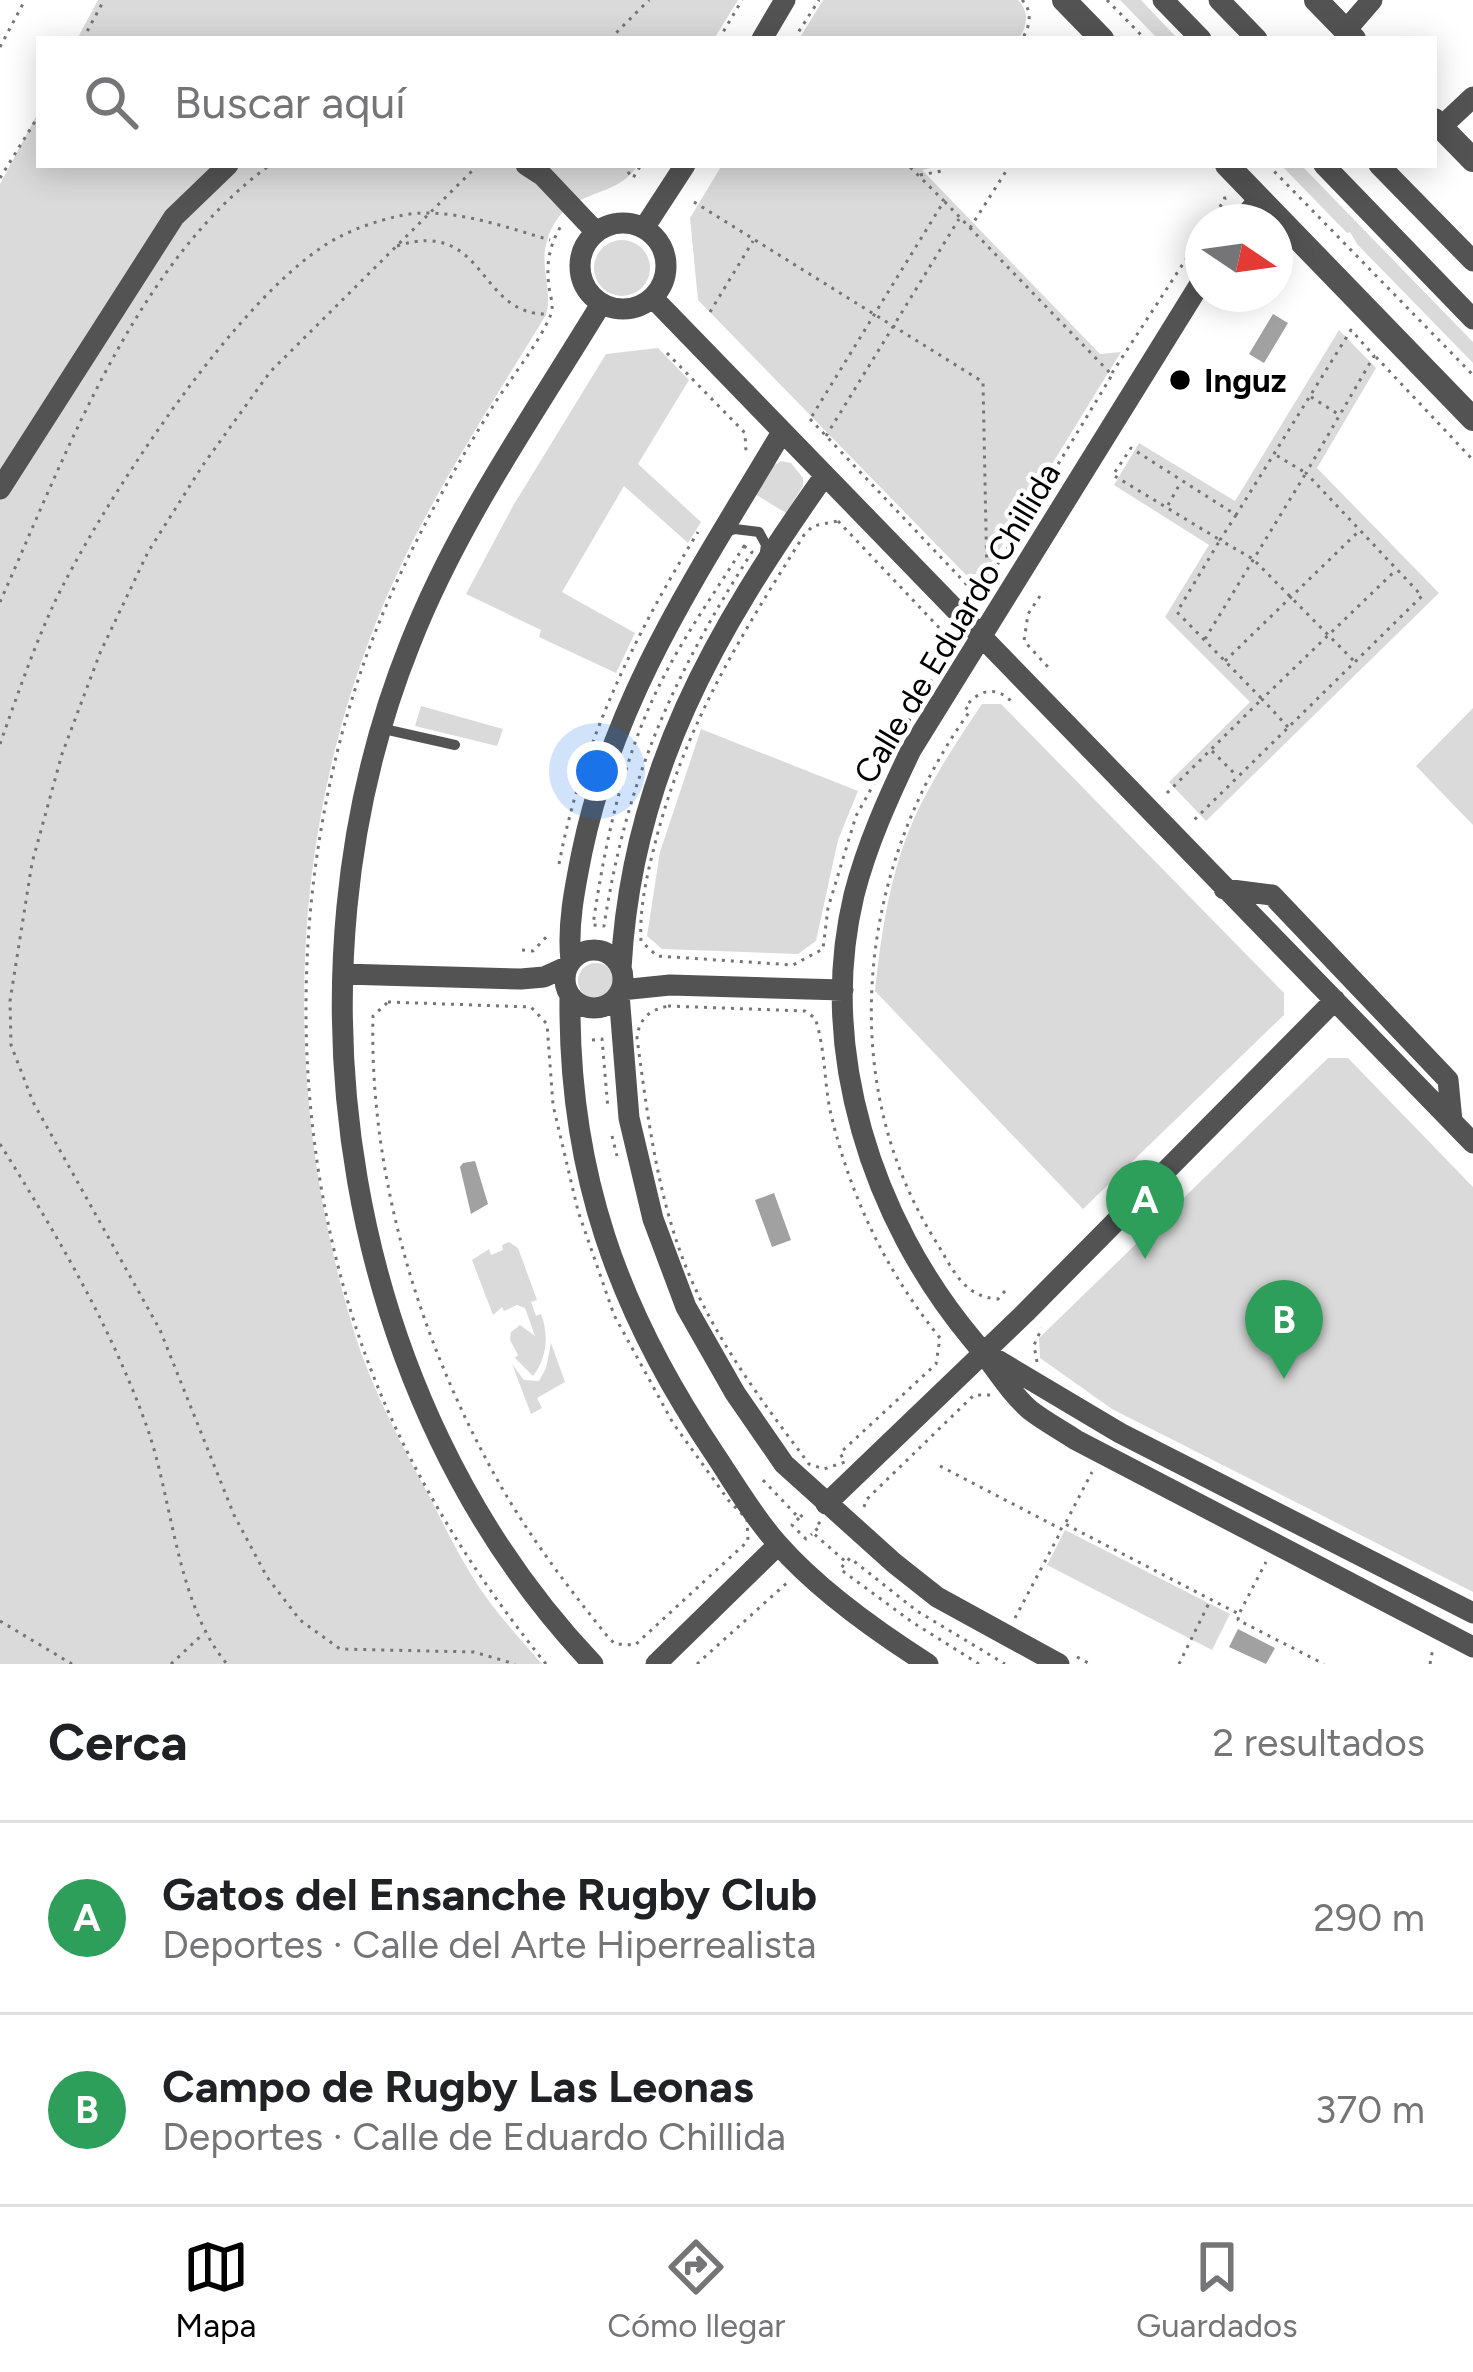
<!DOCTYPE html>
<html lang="es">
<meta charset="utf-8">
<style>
:root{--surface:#fff;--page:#f6f6f6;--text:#202124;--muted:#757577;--line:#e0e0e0;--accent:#000}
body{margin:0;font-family:Figtree,sans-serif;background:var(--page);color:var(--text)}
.compass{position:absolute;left:1185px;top:204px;width:108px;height:108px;border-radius:50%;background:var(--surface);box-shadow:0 6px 30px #0003;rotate:103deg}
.you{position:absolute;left:597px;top:771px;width:42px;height:42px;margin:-30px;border:9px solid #fff;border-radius:50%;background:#1a73e8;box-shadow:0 0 0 18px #1a73e833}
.badge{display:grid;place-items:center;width:78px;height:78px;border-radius:50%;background:var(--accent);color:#fff;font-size:39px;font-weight:700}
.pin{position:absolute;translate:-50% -99px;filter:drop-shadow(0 3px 6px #0008)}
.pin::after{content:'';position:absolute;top:63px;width:42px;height:36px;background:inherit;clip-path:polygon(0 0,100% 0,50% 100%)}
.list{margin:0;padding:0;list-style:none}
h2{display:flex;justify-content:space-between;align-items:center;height:156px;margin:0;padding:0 48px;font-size:51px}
h2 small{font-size:39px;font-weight:400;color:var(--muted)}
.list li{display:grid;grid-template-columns:78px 1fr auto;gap:36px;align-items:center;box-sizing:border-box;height:192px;padding:0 48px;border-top:3px solid var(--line)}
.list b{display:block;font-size:45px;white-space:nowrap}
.list p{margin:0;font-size:39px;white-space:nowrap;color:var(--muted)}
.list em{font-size:39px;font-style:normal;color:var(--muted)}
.icon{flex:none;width:66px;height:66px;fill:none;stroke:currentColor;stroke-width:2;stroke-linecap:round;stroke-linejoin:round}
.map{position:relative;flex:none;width:1473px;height:1664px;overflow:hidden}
.search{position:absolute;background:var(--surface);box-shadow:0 6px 30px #0003;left:36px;right:36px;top:36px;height:132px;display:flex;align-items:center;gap:30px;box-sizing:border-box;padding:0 42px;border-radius:0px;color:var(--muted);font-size:45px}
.sheet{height:540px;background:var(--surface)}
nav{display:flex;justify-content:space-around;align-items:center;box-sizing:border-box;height:168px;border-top:3px solid var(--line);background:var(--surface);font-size:33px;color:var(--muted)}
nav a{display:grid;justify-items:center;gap:6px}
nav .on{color:var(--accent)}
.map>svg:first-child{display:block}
.green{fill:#dadada}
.water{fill:#a1a1a1}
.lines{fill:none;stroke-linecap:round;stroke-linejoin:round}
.path{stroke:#757575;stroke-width:3;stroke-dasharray:3 6;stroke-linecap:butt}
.service{stroke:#535353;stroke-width:10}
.minor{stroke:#535353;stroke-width:21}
.tertiary{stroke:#535353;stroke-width:24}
.poi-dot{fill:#000;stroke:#fff;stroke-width:4.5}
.labels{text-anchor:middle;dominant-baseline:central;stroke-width:9;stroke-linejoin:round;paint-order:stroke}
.poi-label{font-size:33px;font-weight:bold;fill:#000;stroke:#fff;text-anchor:start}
.street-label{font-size:33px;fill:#000;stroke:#fff}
</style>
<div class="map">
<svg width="1473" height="1664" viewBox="0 0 1473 1664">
<rect width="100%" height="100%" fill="#fff"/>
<path class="green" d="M98,0H738L714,39H77Z
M823,0H1018C1030,12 1027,26 1019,39H799Z
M1120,0H1141L1178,39H1158Z
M39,111V165H638C614,203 564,184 547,241C539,267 553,290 546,315C481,421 412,524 369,641C287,858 285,1096 350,1318C367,1379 397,1436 427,1492C443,1523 459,1557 479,1587C497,1614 521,1640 542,1664H0V184Z
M722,165H942L922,170L1100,354L1121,352L985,573L966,575L698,300L690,218Z
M1281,165H1301L1473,342V363L1357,244L1350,232L1347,233Z
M594 268a28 28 0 1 1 56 0a28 28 0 1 1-56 0Z
M1339,330L1376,368L1317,468L1439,593L1206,821L1169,782L1250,702L1165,617L1209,545L1114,485L1139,443L1235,501Z
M658,348L689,380L638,464L701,522L688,543L624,486L562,592L635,633L616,673L539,637L541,630L466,594L513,506L606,354Z
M781,461L791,463L803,478V486L786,513L755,494L773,466Z
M982,704H1001L1284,993V1015L1083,1209L875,991C882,926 892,859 923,800C940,767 961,735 982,704Z
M421,706L503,729L497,746L415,726Z
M1473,708V825L1416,766Z
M701,729L858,791L838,840L816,941L798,954L662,949L647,936L660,852Z
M578 981a18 18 0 1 1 36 0a18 18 0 1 1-36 0Z
M1328,1058H1348L1473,1187V1592L1112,1409L1040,1358L1039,1338Z
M509,1242L518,1248L537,1300L531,1302L536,1316L541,1314C549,1334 547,1359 533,1376L515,1358L518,1355L510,1340L511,1332L520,1325L535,1336L525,1308L517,1305L504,1311L502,1307L493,1315L472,1260L489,1249L491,1255L503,1250L502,1245Z
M551,1343L565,1382L537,1398L542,1408L531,1414L512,1364L524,1380L539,1381L546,1368Z
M1065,1530L1230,1614L1212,1650L1047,1565Z"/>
<path class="water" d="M1273,314L1288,323L1264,363L1249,354Z
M475,1161L488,1204L471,1214L460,1167L463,1163Z
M774,1193L791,1240L772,1247L755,1200Z
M1238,1629L1275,1648L1266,1664L1229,1647Z"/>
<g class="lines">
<path class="path" d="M1022,0C1033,11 1030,27 1022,39
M1107,0L1145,39
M83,39L104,0
M610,39L649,0
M719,39L742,0
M794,39L819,0
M0,47L25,0
M478,165L270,372L203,465L148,552L100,653L62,754L32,863L10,1001L11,1045L33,1102L160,1330L234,1515L267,1577L300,1620L340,1649L474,1652L515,1664
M622,165L633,178L641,165
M1268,165L1473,375
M920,175L942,171L945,165
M0,178L39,115
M694,202L983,382L987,580
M1210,222L1225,199L1223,192
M970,228L1010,165
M397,246C487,217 477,317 549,314
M710,312L753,241
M667,353L745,433L746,452
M1376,357L1473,460
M1112,373L1203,233
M1311,397L1338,414
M812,416L944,201L908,165
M810,419L968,586L987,582L1112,375L944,201
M826,436L959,219
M1168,505L1181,482
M1236,515L1220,540L1253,559L1354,661
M838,521L947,636L950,647L856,816L828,908L823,949L793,965L657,956L641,941C639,904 649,867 658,832C689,718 742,634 804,535L813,526Z
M744,546L752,552C672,678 627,778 604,926L593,925C605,842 623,757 661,682C685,634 716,591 744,546Z
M1040,596L1028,614L1024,641L1048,667
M0,602C66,454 136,262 270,165
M1205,639L1306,473L1274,454
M1225,661L1359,531
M1288,727L1262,699L1396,570
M0,744C16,699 32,652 52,608C97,510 243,286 339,237C356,228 380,220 399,216C446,205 505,227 550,240
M1212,751L1235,774
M1167,793L1262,699L1177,612L1220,540L1113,475L1131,448L1236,515L1351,330L1374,356L1306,473L1422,596L1194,820
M559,864C582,743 634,636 698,532
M522,950L533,951L550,933
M388,1002L531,1007L547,1024L553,1105L578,1211L614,1315L673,1423L729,1501L747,1519L748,1541L635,1645L615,1644L608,1637C566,1585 525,1531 493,1472C418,1335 369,1172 373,1016Z
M668,1006L805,1011L815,1018C825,1047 824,1080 830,1110C850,1196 885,1270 940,1338L936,1364L840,1453L845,1462L824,1469L809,1464C765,1405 721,1348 691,1279C658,1203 648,1119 637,1038C639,1018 650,1010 668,1006Z
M592,1040L602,1039L608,1109
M612,1136L617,1156
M0,1144C57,1235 112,1328 148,1430C173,1503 177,1605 227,1664
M1005,1291L998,1299C962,1297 952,1267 935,1240C833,1077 860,863 970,711L965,707C980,689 996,685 1013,703
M1037,1362L1034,1345L1042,1328
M940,1466L1061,1529L1065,1524L1239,1614L1238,1620L1324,1664
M763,1480L799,1518L807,1511
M864,1507L866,1500L974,1395H992
M799,1518L792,1525L806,1539L812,1534
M818,1522L821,1525L813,1533L845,1561
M1066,1522L1092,1472
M1240,1612L1266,1562
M1015,1618L1061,1531
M0,1621L72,1664
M1077,1657L1090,1664
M171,1664L204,1633
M546,1664C483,1586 429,1503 388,1411C278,1162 280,855 386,606C416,536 453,471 493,406C508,382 542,339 551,314C554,305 550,295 549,287C546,264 549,246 561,226
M697,1664L789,1581
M979,1664L912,1622L840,1569L850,1558L917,1611L1005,1664
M1179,1664L1210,1601
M1430,1664L1433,1648"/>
<path class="service" d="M723,533L735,529L759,532L766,545L764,558
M384,729L455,745"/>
<path class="minor" d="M1163,0L1201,39
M1219,0L1257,39
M1346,30L1372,0
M762,39L785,0
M1441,127L1473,97
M526,165L543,176L596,232
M1324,165L1473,319
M1379,165L1473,261
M1240,222L1260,198
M580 266a43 43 0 1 1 86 0a43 43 0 1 1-86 0Z
M644,228L685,165
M1203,279L911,750C889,796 867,844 854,895C817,1050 872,1219 972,1339C991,1361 1008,1391 1030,1410C1044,1421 1061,1430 1076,1440L1473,1647
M653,298L1473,1143
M0,489L174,217L228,165
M1224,889L1272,895L1448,1080L1452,1121
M565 979a29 29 0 1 1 58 0a29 29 0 1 1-58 0Z
M571,961C567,925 575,887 582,852C615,693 701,569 782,432
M621,969C631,775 715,630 825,475
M343,974L521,979L544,977L566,967
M621,990L670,985L843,990
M619,994L629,1118L653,1219L686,1307L735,1393L784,1464L894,1563L937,1597L1059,1664
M570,996C568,1171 617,1309 714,1453C734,1483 753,1516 777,1543C818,1590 876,1631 928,1664
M994,1358L1120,1433L1473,1613
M826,1504L1025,1313L1335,1000
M593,1664C343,1401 276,978 410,644C458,522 533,416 601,304
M656,1664L778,1545"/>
<path class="tertiary" d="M1064,0L1102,39
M1316,0L1354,39
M1434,120L1473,160
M1227,165L1473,419"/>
</g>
<circle class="poi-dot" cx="1180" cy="380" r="12"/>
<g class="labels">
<g class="poi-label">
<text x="1204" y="380">Inguz</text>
</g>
<g class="street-label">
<text transform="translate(957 623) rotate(-59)">Calle de Eduardo Chillida</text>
</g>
</g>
</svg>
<svg class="compass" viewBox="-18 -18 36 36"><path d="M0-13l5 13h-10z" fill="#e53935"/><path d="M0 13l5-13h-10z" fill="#757577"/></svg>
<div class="you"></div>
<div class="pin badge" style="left:1145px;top:1259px;background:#2e9e5b">A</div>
<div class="pin badge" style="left:1284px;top:1379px;background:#2e9e5b">B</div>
<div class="search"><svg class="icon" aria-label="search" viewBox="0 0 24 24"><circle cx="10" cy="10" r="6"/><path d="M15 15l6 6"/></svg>Buscar aquí</div>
</div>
<section class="sheet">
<h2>Cerca<small>2 resultados</small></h2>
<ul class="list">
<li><span class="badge" style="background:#2e9e5b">A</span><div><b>Gatos del Ensanche Rugby Club</b><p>Deportes · Calle del Arte Hiperrealista</p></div><em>290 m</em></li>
<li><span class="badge" style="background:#2e9e5b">B</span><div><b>Campo de Rugby Las Leonas</b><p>Deportes · Calle de Eduardo Chillida</p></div><em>370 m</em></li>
</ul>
</section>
<nav>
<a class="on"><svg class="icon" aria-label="map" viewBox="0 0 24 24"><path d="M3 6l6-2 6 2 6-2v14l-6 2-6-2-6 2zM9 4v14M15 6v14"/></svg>Mapa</a>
<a><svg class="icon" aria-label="directions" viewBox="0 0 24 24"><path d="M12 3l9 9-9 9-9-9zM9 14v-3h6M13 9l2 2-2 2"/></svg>Cómo llegar</a>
<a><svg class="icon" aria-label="saved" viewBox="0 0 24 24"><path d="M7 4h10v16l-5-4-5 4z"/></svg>Guardados</a>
</nav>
